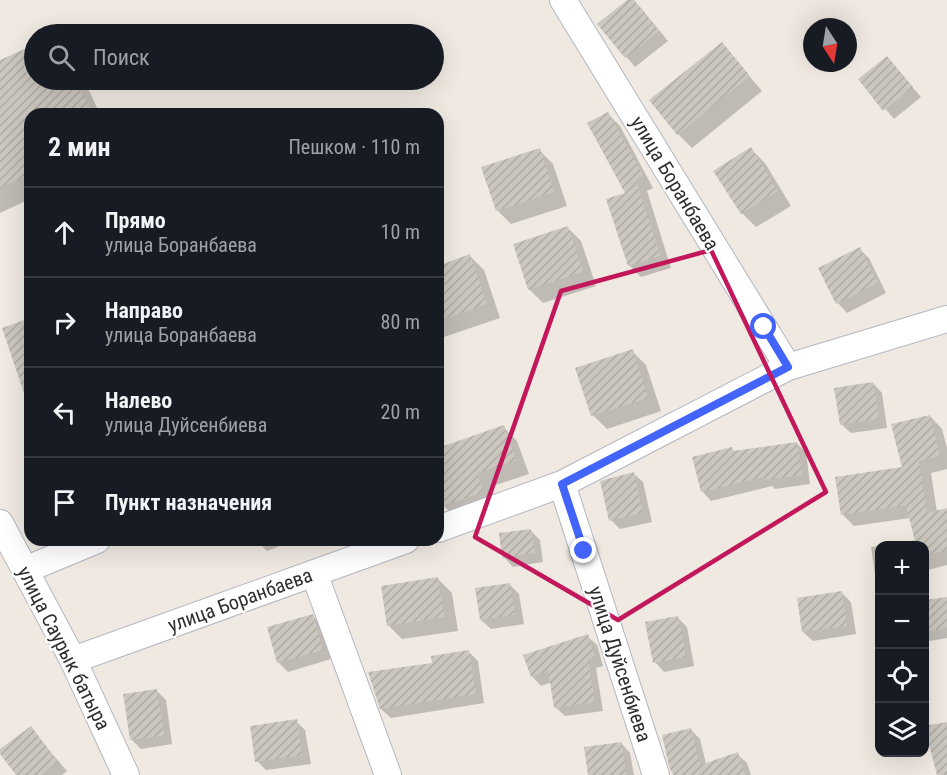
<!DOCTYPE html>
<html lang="ru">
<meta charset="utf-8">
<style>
:root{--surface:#171b24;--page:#20242c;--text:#f1f3f6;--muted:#9ea1a6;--line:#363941}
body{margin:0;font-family:"Roboto Condensed",sans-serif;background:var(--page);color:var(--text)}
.controls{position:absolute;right:18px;bottom:18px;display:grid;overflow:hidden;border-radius:12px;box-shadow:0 6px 24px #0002}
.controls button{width:54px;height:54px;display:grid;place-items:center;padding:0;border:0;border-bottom:2px solid var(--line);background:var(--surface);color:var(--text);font:30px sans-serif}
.compass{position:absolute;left:803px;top:18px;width:54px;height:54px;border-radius:50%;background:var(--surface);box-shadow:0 6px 24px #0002;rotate:168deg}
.stop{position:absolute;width:18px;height:18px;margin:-14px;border:4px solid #4264fb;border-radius:50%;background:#fff}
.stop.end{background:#4264fb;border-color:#fff;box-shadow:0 2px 6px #0008}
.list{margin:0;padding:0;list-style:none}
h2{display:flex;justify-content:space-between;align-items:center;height:78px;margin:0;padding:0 24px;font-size:26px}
h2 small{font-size:20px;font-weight:400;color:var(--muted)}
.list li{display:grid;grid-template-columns:39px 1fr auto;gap:18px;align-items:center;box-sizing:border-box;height:90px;padding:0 24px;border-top:2px solid var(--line)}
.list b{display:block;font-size:22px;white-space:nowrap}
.list p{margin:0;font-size:20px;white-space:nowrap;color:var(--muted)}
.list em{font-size:20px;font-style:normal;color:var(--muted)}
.icon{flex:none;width:33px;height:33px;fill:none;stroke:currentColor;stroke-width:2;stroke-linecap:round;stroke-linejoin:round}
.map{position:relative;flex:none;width:947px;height:775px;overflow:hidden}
.search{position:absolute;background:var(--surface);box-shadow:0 6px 24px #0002;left:24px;top:24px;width:420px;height:66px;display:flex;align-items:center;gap:15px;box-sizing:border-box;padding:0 21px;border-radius:33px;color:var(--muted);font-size:22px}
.panel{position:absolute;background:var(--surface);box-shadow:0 6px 24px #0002;left:24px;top:108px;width:420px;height:438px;border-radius:18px}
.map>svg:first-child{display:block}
.shadow{fill:#0003}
.building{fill:url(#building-hatch)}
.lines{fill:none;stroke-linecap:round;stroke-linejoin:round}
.street-casing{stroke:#b4b7c1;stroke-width:28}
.street{stroke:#fff;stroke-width:26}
.route{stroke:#4264fb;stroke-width:8}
.marked{fill:none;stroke:#c2185b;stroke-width:4.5;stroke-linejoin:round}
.labels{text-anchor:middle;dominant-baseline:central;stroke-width:4.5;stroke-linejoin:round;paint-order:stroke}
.street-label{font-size:20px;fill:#2e2e2e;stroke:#fff}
</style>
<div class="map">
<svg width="947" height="775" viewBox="0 0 947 775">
<defs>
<pattern id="building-hatch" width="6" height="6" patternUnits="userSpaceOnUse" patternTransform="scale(1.5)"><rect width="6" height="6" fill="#cbc7bf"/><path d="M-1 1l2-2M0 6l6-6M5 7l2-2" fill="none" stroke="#afaba4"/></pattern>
</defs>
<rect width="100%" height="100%" fill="#efe9e1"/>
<path class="shadow" d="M630,0H633L641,8L668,41L635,67L599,24Z
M722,44L762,91L692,148L678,134Z
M34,46V80H84L100,114H30V199L0,213V62Z
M887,58L921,97L894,119L860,79Z
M608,114L620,126L653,188L647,191L671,268L641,277L629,265L627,194Z
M751,149L765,163L791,206L756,227L742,213Z
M539,150L553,164L567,206L511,224L497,210Z
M567,227L581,241L596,286L543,303L529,289Z
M438,229L442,238L438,239Z
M859,249L869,258L886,293L847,313L838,303L820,269Z
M470,256L484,270L500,318L438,339V267Z
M632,351L646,365L661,411L607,429L593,415Z
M873,383L882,393L887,428L851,433L841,424Z
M930,416L942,429L947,448V469L931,473L937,512L947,509V565L924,571V546H883L916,540L910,518L854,526L842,514L903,469Z
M503,427L517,441L529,474L490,487L497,506L457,519L443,505L438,490V449Z
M796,443L806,452L810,484L775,489L772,486L711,501L702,491L732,449L735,452Z
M633,473L643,482L652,522L620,529L611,520Z
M530,530L540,540L543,562L513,567L504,557Z
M256,540H295L267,551Z
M880,546V578L875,574L871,547Z
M438,579L452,593L458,631L402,639L388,625Z
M510,585L519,594L524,624L491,629L481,620Z
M842,593L851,602L856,634L813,641L803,632Z
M947,599V638L930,641L924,635V602Z
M313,616L322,625L331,659L288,672L278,662Z
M678,618L687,627L694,666L664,672L655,662Z
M587,636L597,645L603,666L596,668L603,711L565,716L555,707L552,682L541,686L532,676Z
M469,652L478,661L484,703L391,718L381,709L434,664Z
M157,691L166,700L172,744L141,749L132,740Z
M296,721L305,730L311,764L266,770L257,761Z
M30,728L67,771L62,775H18L0,751Z
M691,730L700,739L706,764L737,754L747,763L751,775H674Z
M621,743L630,753L634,775H589Z"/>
<path class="building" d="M627,0H634L659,31L625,58L597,24Z
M722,42L750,76L677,135L649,100Z
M34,45V80H76L92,114H30V174L0,188V60Z
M887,56L913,87L883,111L858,79Z
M608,112L643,175L636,179L660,256L628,266L606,199L625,193L587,123Z
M751,147L778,191L741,214L713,171Z
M540,148L554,192L496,211L481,167Z
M568,226L583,272L528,290L513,244Z
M860,247L878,283L836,304L818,268Z
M470,254L487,304L438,321V266Z
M30,318V402H27L2,328Z
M633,349L648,398L591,416L575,368Z
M873,382L879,419L840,425L834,388Z
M930,415L940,456L919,461L927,513L947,508V550L924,556V546H916L906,505L841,515L835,477L902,467L891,424Z
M504,425L516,460L477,473L484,492L442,506L438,495V448Z
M797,442L802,475L764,480V477L701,492L692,457L732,447L733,451Z
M634,472L643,513L609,521L600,481Z
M531,529L535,553L502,558L499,533Z
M438,577L444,617L387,626L381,586Z
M510,583L515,615L480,620L475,588Z
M842,591L847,626L802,632L797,598Z
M947,597V628L924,632V600Z
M313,614L323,650L277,663L267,627Z
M678,616L686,657L653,663L645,622Z
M588,634L595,657L588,659L595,702L554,708L548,671L531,677L523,655Z
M469,650L476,694L380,709L368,672L432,663L431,656Z
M157,689L164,736L130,740L123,694Z
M297,719L302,755L255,762L250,726Z
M947,722V775H937L924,726Z
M31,726L58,762L41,775H16L0,754V749Z
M691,728L700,765L738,752L745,775H673L669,766L662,735Z
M622,742L626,775H588L584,747Z"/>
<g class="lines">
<defs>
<path id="street" d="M563,0L788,367
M562,484L656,775
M0,523L73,660L126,775
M438,529L562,484L788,367L947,319
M25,570L97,540
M314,573L388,775
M73,660L406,540"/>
</defs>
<use href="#street" class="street-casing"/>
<use href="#street" class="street"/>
</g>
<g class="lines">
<path class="route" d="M584,551L562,484L788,367L764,327"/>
</g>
<path class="marked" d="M711,250L826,492L618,620L475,537L561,291Z"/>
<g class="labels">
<g class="street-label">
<text transform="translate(675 183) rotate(59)">улица Боранбаева</text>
<text transform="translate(240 600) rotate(-20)">улица Боранбаева</text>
<text transform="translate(64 648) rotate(63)">улица Саурык батыра</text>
<text transform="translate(620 664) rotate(72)">улица Дуйсенбиева</text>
</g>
</g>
</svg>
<div class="controls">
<button>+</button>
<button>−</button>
<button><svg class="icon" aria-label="locate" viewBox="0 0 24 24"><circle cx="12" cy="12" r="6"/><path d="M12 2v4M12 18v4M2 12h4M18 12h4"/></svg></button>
<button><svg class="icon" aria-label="layers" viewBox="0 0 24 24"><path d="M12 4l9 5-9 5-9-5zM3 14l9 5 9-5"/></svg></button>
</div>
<svg class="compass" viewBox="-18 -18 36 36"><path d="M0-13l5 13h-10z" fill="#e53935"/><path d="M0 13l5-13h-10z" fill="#9ea1a6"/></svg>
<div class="stop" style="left:764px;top:327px"></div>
<div class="stop end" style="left:584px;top:551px"></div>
<div class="search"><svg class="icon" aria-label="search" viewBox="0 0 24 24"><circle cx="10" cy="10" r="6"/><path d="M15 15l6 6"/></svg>Поиск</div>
<section class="panel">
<h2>2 мин<small>Пешком · 110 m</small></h2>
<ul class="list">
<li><svg class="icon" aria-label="ahead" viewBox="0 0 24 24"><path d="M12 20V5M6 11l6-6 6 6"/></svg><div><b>Прямо</b><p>улица Боранбаева</p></div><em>10 m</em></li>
<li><svg class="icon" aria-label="right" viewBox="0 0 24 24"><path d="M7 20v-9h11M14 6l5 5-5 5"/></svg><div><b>Направо</b><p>улица Боранбаева</p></div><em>80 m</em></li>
<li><svg class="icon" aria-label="left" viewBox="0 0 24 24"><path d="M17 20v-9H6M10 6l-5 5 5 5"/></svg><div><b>Налево</b><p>улица Дуйсенбиева</p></div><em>20 m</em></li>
<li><svg class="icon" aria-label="arrive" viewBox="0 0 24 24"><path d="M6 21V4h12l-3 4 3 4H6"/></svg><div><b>Пункт назначения</b></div></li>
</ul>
</section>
</div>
